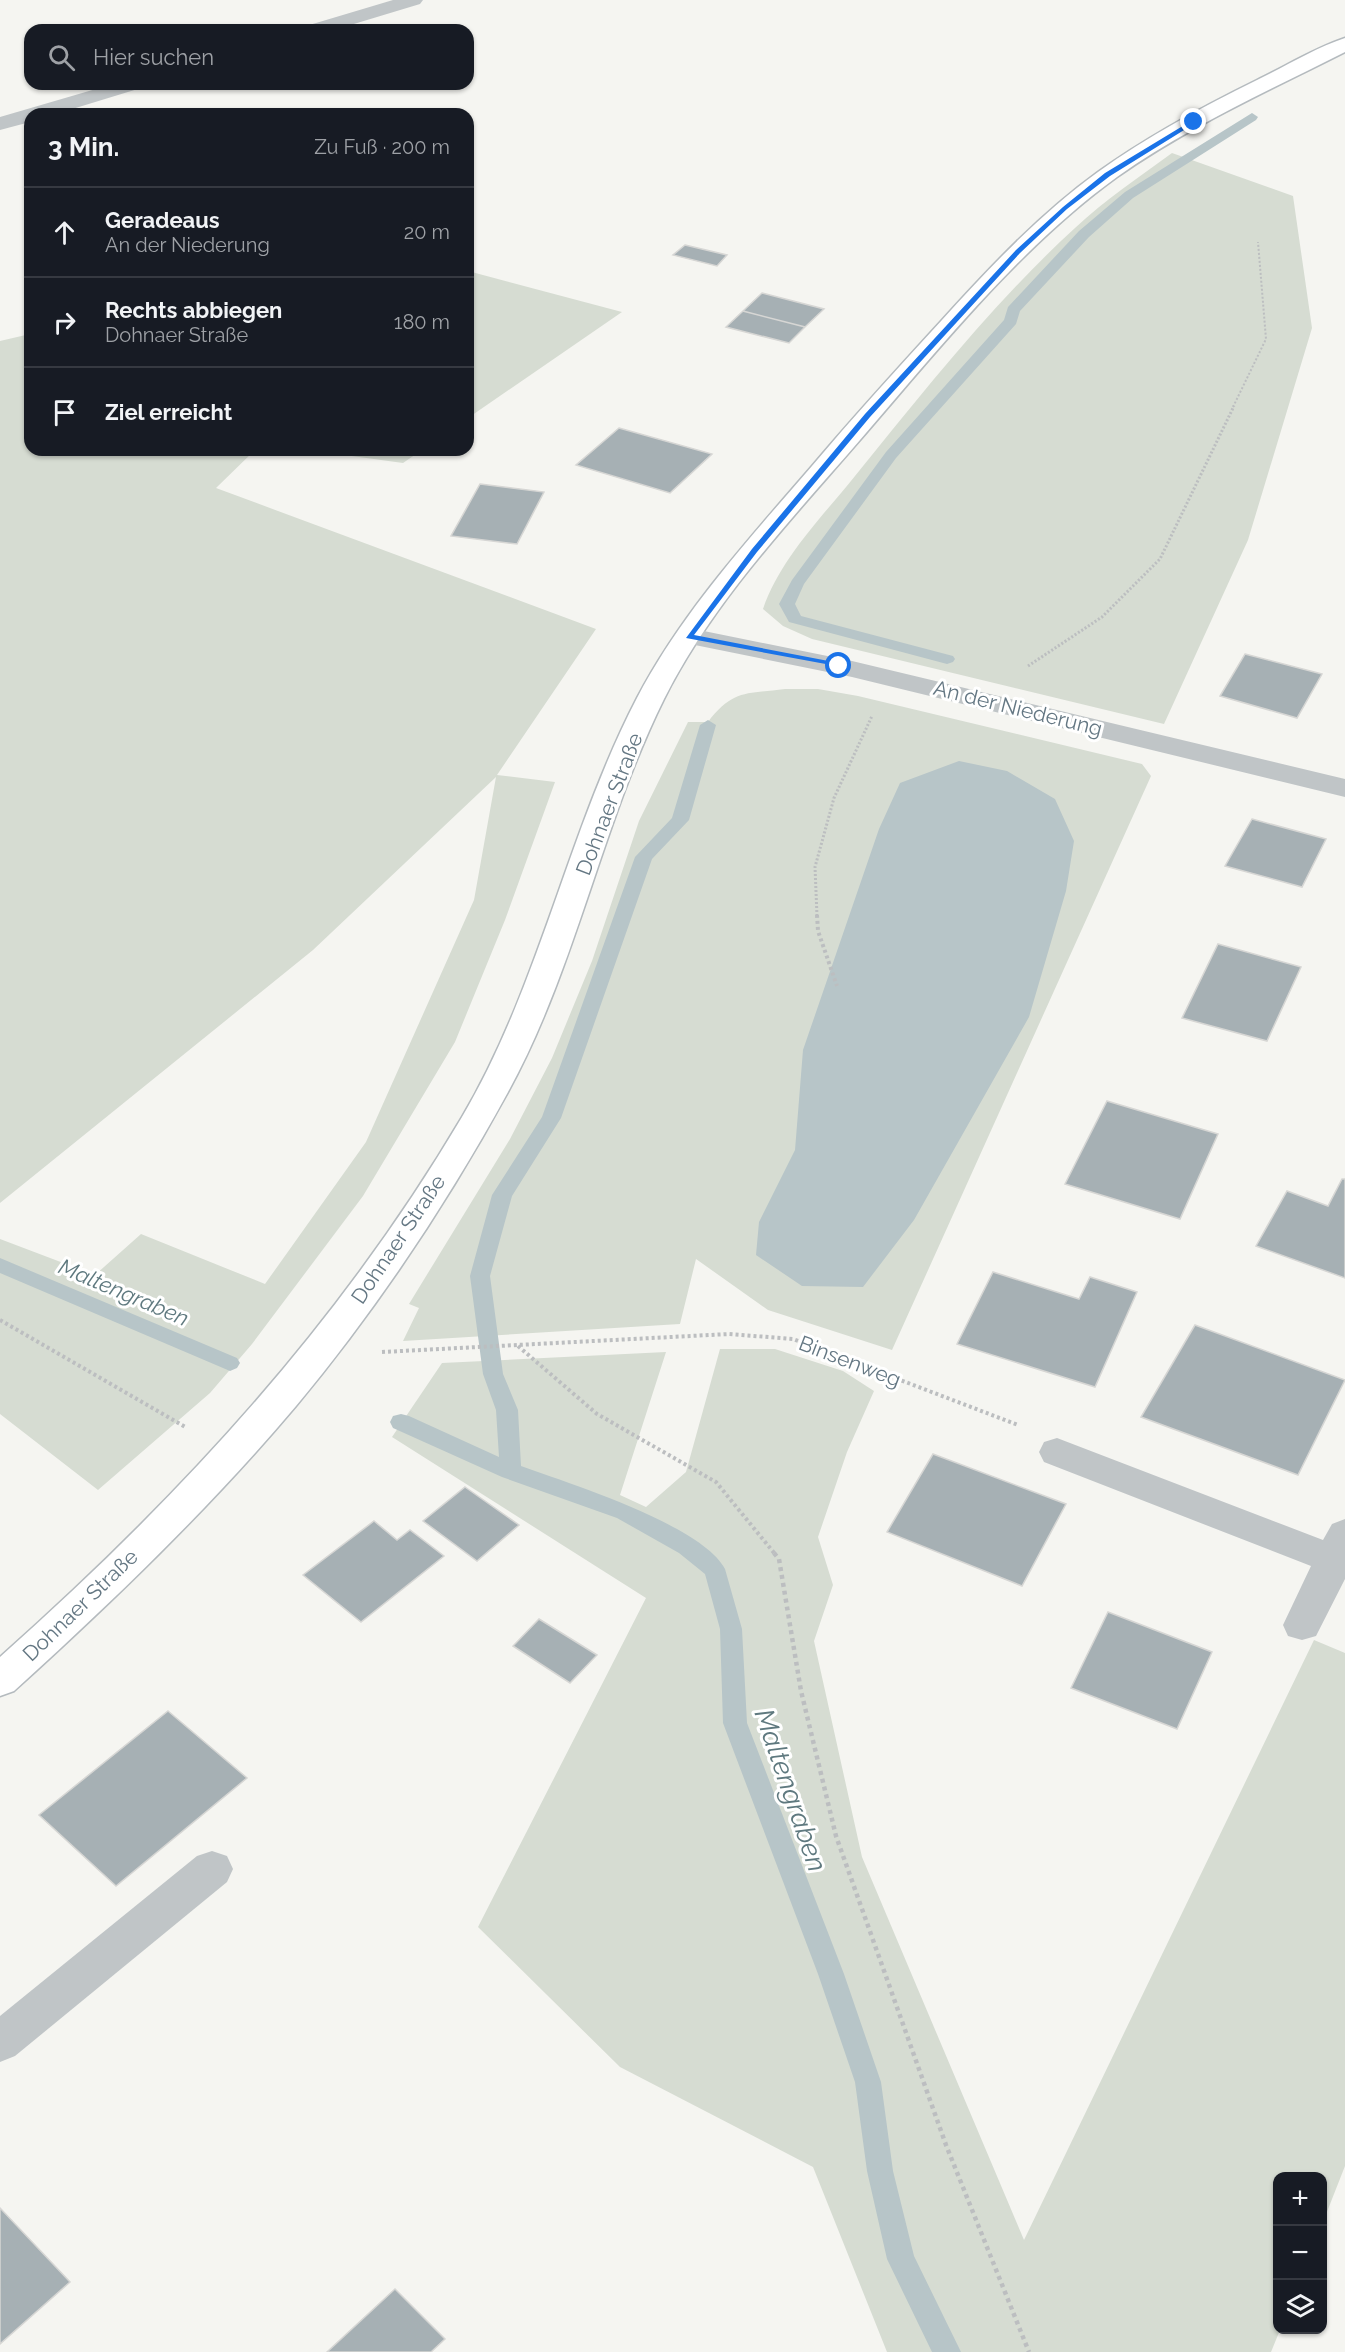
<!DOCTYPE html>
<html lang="de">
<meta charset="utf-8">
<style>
:root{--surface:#171b24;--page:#242831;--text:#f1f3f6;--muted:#9ea1a6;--line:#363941}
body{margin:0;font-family:Raleway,sans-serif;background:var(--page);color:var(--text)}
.controls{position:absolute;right:18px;bottom:18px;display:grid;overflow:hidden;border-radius:12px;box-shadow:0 2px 4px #0004}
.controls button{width:54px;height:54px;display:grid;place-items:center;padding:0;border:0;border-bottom:2px solid var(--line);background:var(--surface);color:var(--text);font:30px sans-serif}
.stop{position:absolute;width:18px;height:18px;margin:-14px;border:4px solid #1a73e8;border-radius:50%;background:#fff}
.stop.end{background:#1a73e8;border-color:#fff;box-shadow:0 2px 6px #0008}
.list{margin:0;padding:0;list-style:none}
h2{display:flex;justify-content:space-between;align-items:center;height:78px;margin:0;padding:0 24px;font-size:26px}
h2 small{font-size:20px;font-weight:400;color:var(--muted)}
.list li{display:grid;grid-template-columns:39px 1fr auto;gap:18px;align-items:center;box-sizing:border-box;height:90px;padding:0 24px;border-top:2px solid var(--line)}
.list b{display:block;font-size:22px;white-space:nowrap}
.list p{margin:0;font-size:20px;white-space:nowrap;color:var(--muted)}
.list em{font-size:20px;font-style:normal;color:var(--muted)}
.icon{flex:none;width:33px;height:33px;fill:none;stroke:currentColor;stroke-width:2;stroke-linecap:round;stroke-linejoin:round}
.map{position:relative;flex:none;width:1345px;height:2352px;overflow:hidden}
.search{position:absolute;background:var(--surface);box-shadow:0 2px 4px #0004;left:24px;top:24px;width:450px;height:66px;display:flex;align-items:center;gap:15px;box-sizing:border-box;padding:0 21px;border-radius:18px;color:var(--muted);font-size:22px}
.panel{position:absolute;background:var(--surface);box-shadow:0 2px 4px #0004;left:24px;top:108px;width:450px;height:348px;border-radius:18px}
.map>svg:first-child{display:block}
.green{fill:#d6dcd2}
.water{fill:#b7c5c8}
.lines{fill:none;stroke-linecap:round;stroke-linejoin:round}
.stream{fill:#b7c5c8;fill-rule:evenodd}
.building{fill:#a6b0b4;stroke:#d6d6d4;stroke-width:1.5}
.secondary-casing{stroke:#b4babe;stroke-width:3}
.path-far3{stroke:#bcbec0;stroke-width:2;stroke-dasharray:2 2;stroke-linecap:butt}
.path-far2{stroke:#bcbec0;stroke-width:3;stroke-dasharray:2 2;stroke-linecap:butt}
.path-far1{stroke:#bcbec0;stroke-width:4;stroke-dasharray:3 3;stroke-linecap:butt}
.path{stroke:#bcbec0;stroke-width:4.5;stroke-dasharray:4 4;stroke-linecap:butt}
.lane{fill:#c0c5c7;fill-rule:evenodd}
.street{fill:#c0c5c7;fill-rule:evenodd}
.secondary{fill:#fff;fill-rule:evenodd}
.route{fill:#1a73e8}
.labels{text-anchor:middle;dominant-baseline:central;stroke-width:6;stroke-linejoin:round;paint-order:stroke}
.street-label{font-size:21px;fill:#647783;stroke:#fff}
.water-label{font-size:22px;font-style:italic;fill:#5f797f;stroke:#fff}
.near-water-label{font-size:27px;font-style:italic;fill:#5f797f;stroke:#fff}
</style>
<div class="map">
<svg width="1345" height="2352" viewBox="0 0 1345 2352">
<rect width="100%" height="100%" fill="#f5f5f1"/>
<path class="green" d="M1172,153L1293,196L1312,328L1248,540L1164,724L812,639L783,626L763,609C780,559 822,517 855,476C924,391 994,302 1075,228C1105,200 1139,177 1172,153Z
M468,271L622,312L468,418Z
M30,334V450H255L216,488L596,629L497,775L555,782L505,920L455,1042L363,1196L252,1344L210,1393L98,1490L0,1414V1239L95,1275L141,1234L265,1284L366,1142L474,900L496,777L313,950L0,1203V341Z
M308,450H422L403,463Z
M785,689H818L858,696L1142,764L1151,776L892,1350L768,1310L696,1259L680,1324L403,1341L419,1308L409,1304L510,1139L552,1058L592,961L639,821L688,722H708C733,689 747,694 785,689Z
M720,1349H775L843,1371L874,1391L847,1452L818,1537L833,1585L814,1641L862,1857L1024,2240L1314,1640L1345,1653V2166L1323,2222L1322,2176H1278V2330H1280L1271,2352H887L813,2167L620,2067L478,1927L646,1598L392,1437L442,1363L666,1352L620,1495L646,1507L686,1472Z"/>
<path class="water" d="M959,761L1007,771L1055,799L1074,841L1066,891L1029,1017L914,1220L863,1287L802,1286L756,1255L759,1222L795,1150L803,1050L879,829L900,783Z"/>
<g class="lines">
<path class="stream" d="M1252,113L1258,117L1256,120L1133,198L1089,237L1020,311L1016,324L896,458L804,584L795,604L801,616L953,656L955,659L953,662L947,664L789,622L779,604L792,580L886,452L1004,320L1008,307L1079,231L1125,192Z
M708,720L716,725L689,820L652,859L561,1118L512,1196L490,1276L503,1374L518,1410L521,1466C568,1483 702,1525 725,1569L742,1629L747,1723L844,1974L881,2082L893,2171L914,2256L961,2352H932L887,2259L867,2171L855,2082L818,1974L723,1723L720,1629L705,1574L679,1553L617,1518L502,1477L393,1428L390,1422L393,1416L401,1414L409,1416L499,1457L496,1410L483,1374L470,1276L492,1195L542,1117L635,857L672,818L700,725Z
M0,1258L237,1358L240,1363L237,1368L230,1371L223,1368L0,1273Z"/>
</g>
<path class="building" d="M685,245L727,255L717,266L673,255Z
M762,293L824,309L805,327L743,311Z
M743,311L805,327L789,343L726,327Z
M619,428L712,454L670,493L576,465Z
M480,484L544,492L517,544L451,536Z
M1245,654L1322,674L1297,718L1220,696Z
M1252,819L1326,839L1302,887L1225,866Z
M1218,944L1301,967L1267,1041L1182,1018Z
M1107,1101L1218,1134L1180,1219L1065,1184Z
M1342,1179H1345V1278L1256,1246L1287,1191L1328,1206Z
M993,1272L1079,1299L1090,1277L1137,1292L1095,1387L957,1344Z
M1195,1325L1345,1380L1298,1475L1141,1417Z
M933,1454L1066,1504L1022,1586L887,1532Z
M465,1487L519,1525L477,1561L423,1521Z
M374,1521L397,1540L410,1530L444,1556L361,1622L303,1575Z
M1108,1612L1212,1652L1177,1729L1071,1688Z
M539,1619L597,1655L570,1683L513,1646Z
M168,1711L247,1778L116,1886L39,1815Z
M0,2208L70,2282L0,2344Z
M395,2289L445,2339L431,2352H327Z"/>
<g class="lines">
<defs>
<path id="secondary" d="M1345,38V52C1268,91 1188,127 1117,177C1020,247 938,350 860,440C790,521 712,603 664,699C601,826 576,968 508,1092C448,1202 376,1310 296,1406C210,1508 112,1602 14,1691L0,1696V1657C180,1497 339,1325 462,1117C540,985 567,833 637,698C682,612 749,539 812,466C854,416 898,368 942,320C990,267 1040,214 1098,172C1148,136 1202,107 1257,80C1286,66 1315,48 1345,38Z"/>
</defs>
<use href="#secondary" class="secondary-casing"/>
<path class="path-far3" d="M1233,407L1266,339L1258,242"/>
<path class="path-far2" d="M1028,666L1102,617L1160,559L1234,406
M817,916L815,867L834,798L872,716"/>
<path class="path-far1" d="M817,915L818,931L837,986
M0,1320L187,1428
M518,1346L597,1414L716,1482L775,1554
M382,1352L729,1334L793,1339L1018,1425"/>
<path class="path" d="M774,1553L779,1559L801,1691L836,1836L946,2145L1029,2352"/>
<path class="lane" d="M212,1851L227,1856L233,1869L227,1882L15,2056L0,2062V2016L197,1856Z"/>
<path class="street" d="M393,0H423L420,4L334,30H303L306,26Z
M113,84H144L141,88L56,114H30V122L0,130V117Z
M689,628L852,661L1345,779V797L852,677L680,642L676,636L680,630Z
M1057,1438L1323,1540L1332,1524L1345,1519V1579L1316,1636L1302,1640L1288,1636L1283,1625L1311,1566L1044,1462L1039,1452L1044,1442Z"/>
<use href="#secondary" class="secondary"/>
</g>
<path class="route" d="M1191,121L1197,122L1110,176L1067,209L1020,253L870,417L757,552L694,635L839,663L842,667L686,638L752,549L865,414L1016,250L1063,207L1105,173Z"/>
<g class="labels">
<g class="street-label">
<text transform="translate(1018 708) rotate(14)">An der Niederung</text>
<text transform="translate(609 804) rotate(-69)">Dohnaer Straße</text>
<text transform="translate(398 1239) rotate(-56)">Dohnaer Straße</text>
<text transform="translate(850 1361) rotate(21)">Binsenweg</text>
<text transform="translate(80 1605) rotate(-44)">Dohnaer Straße</text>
</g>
<g class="water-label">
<text transform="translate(124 1292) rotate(23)">Maltengraben</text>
</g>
<g class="near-water-label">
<text transform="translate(791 1790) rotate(71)">Maltengraben</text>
</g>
</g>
</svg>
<div class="controls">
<button>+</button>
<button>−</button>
<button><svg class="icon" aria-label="layers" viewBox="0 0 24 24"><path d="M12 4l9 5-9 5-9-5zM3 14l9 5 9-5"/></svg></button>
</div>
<div class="stop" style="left:839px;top:666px"></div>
<div class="stop end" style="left:1194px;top:122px"></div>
<div class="search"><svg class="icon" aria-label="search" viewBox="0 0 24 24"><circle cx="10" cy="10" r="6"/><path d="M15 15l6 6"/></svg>Hier suchen</div>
<section class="panel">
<h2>3 Min.<small>Zu Fuß · 200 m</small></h2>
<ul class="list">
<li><svg class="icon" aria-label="ahead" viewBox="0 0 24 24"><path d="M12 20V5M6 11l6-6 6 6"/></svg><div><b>Geradeaus</b><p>An der Niederung</p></div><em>20 m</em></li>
<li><svg class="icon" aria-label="right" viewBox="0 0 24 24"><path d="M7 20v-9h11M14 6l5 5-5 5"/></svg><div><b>Rechts abbiegen</b><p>Dohnaer Straße</p></div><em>180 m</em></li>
<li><svg class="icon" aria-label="arrive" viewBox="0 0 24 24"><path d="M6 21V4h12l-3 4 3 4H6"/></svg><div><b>Ziel erreicht</b></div></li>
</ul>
</section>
</div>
